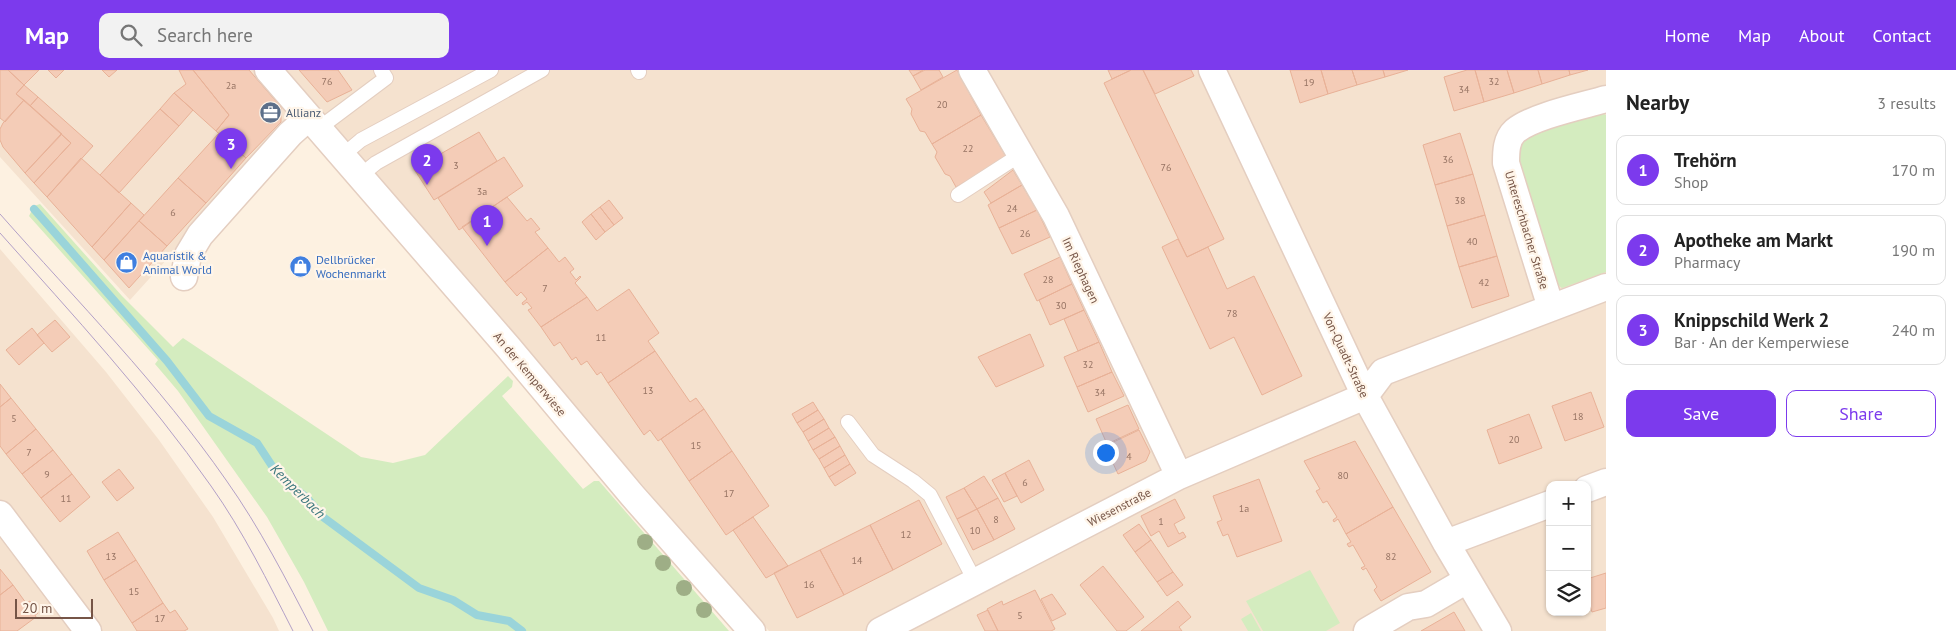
<!DOCTYPE html>
<meta charset="utf-8">
<style>
:root{--surface:#fff;--page:#f2f2f2;--text:#222;--muted:#767676;--line:#e0e0e0;--accent:#7c3aed}
body{margin:0;font-family:"PT Sans",sans-serif;background:var(--page);color:var(--text)}
.controls{position:absolute;right:15px;bottom:15px;display:grid;overflow:hidden;border-radius:10px;box-shadow:0 1px 4px #0004}
.controls button{width:45px;height:45px;display:grid;place-items:center;padding:0;border:0;border-bottom:1px solid var(--line);background:var(--surface);color:var(--text);font:25px sans-serif}
.scale{position:absolute;left:15px;bottom:12px;width:78px;box-sizing:border-box;padding-left:5px;border:2px solid #765547;border-top:0;font-size:14px;line-height:18px;white-space:nowrap;color:#765547;-webkit-text-stroke:4px #fff5e9;paint-order:stroke}
.you{position:absolute;left:1105px;top:382px;width:18px;height:18px;margin:-12px;border:4px solid #fff;border-radius:50%;background:#1a73e8;box-shadow:0 0 0 8px #1a73e833}
.badge{display:grid;place-items:center;width:32px;height:32px;border-radius:50%;background:var(--accent);color:#fff;font-size:16px;font-weight:700}
.pin{position:absolute;translate:-50% -41px;filter:drop-shadow(0 1px 2px #0008)}
.pin::after{content:'';position:absolute;top:26px;width:18px;height:15px;background:inherit;clip-path:polygon(0 0,100% 0,50% 100%)}
.list{margin:0;padding:0;list-style:none}
h2{display:flex;justify-content:space-between;align-items:center;height:65px;margin:0;padding:0 20px;font-size:21px}
h2 small{font-size:16px;font-weight:400;color:var(--muted)}
.list li{display:grid;grid-template-columns:32px 1fr auto;gap:15px;align-items:center;box-sizing:border-box;height:70px;margin:0 10px 10px;padding:0 10px;border:1px solid var(--line);border-radius:10px}
.list b{display:block;font-size:19px;white-space:nowrap}
.list p{margin:0;font-size:16px;white-space:nowrap;color:var(--muted)}
.list em{font-size:16px;font-style:normal;color:var(--muted)}
.actions{display:flex;gap:10px;padding:15px 20px}
.actions a{flex:1;padding:11px 0;border:1px solid var(--accent);border-radius:10px;text-align:center;font-size:18px;color:var(--accent)}
.actions .main{background:var(--accent);color:#fff}
.icon{flex:none;width:28px;height:28px;fill:none;stroke:currentColor;stroke-width:2;stroke-linecap:round;stroke-linejoin:round}
.map{position:relative;flex:none;width:1606px;height:561px;overflow:hidden}
header{display:flex;align-items:center;gap:30px;box-sizing:border-box;height:70px;padding:0 25px;background:var(--accent);color:#fff}
header strong{font-size:24px}
nav{display:flex;gap:28px;margin-inline-start:auto;font-size:18px}
.search{width:350px;height:45px;background:var(--page);display:flex;align-items:center;gap:12px;box-sizing:border-box;padding:0 18px;border-radius:10px;color:var(--muted);font-size:19px}
main{display:flex}
aside{flex:1;background:var(--surface)}
.map>svg:first-child{display:block}
.residential{fill:#f5e2cf;fill-rule:evenodd}
.green{fill:#d4ecbf}
.lines{fill:none;stroke-linecap:round;stroke-linejoin:round}
.stream{stroke:#9ad4da;stroke-width:8}
.building{fill:#f4ccb7;stroke:#e8b197}
.lane-casing{stroke:#e4cec0;stroke-width:16}
.street-casing{stroke:#e4cec0;stroke-width:29}
.lane{stroke:#fff;stroke-width:14}
.street{stroke:#fff;stroke-width:26}
.tram{stroke:#b3a0c7;stroke-width:1}
.tree{fill:#9eae86}
.labels{text-anchor:middle;dominant-baseline:central;stroke-width:4.5;stroke-linejoin:round;paint-order:stroke}
.number-label{font-size:10px;fill:#967363}
.service-label{font-size:12px;fill:#4e5e75;stroke:#fff5e9;text-anchor:start}
.street-label{font-size:12px;fill:#765547;stroke:#fff5e9}
.shop-label{font-size:12px;fill:#366cbe;stroke:#fff5e9;text-anchor:start}
.water-label{font-size:14px;font-style:italic;fill:#3a767d;stroke:#fff5e9}
</style>
<header>
<strong>Map</strong>
<div class="search"><svg class="icon" aria-label="search" viewBox="0 0 24 24"><circle cx="10" cy="10" r="6"/><path d="M15 15l6 6"/></svg>Search here</div>
<nav><a>Home</a><a>Map</a><a>About</a><a>Contact</a></nav>
</header>
<main>
<div class="map">
<svg width="1606" height="561" viewBox="0 0 1606 561">
<rect width="100%" height="100%" fill="#fdf1e1"/>
<path class="residential" d="M0,0H1606V561H769L310,31L130,230L0,87ZM1550,415H1587V542H1550Z
M0,179L106,302L159,370L213,447L273,548L279,561H0Z"/>
<path class="green" d="M1597,42L1606,45V202L1562,218L1547,206L1514,76L1519,68Z
M40,134L122,226L173,277L183,268L361,387L393,393L425,385L508,306L513,311L512,317L502,326L583,419L594,411H599L729,561H328L304,512L267,447L178,321L155,294L158,290L29,146L34,136Z
M1310,500L1340,553L1326,561H1263L1246,531Z
M1251,543L1261,561H1248L1241,549Z"/>
<g class="lines">
<path class="stream" d="M34,139L167,291L209,346L257,373L278,405L307,428L323,447L419,518L453,530L477,545L509,551L522,561"/>
</g>
<path class="building" d="M0,0H8L24,15L16,24L24,30L5,52L0,48Z
M8,0H39L24,15Z
M48,0H64L56,8Z
M102,0H117L109,7Z
M179,0H193L229,45L216,61L174,23L186,14Z
M193,0H249L281,37V52L246,88L216,61L229,45Z
M299,0H338L352,20L327,32Z
M909,0H923L913,6Z
M925,0H939L943,7L921,20L913,6Z
M957,0L981,45L932,74L925,62L920,61L911,44L912,39L906,29Z
M1108,0H1131L1112,9Z
M1131,0H1143L1224,169L1187,187L1104,13Z
M1143,0H1191L1194,6L1155,24Z
M1290,0H1321L1328,24L1300,33Z
M1321,0H1352L1357,15L1328,24Z
M1352,0H1383L1385,7L1357,15Z
M1383,0H1408L1385,7Z
M1467,0H1475L1484,32L1454,41L1444,7Z
M1475,0H1507L1514,23L1484,32Z
M1507,0H1538L1542,14L1514,23Z
M1538,0H1569L1570,5L1542,14Z
M1569,0H1588L1570,5Z
M24,15L38,27L30,36L16,24Z
M174,23L193,40L179,56L160,39Z
M38,27L93,76L47,127L34,113L71,73L30,36Z
M24,30L62,64L25,103L3,77L0,70V59L3,53Z
M160,39L179,56L119,123L100,105Z
M981,45L1007,88L956,117L950,106L945,104L935,87L937,82L932,74Z
M479,62L497,91L434,130L414,99Z
M219,63L246,88L206,133L178,108Z
M1460,63L1473,104L1435,115L1423,75Z
M61,64L71,73L34,113L25,103Z
M504,87L523,116L459,160L438,128Z
M81,88L131,133L92,177L47,127Z
M1013,100L1022,115L991,133L984,122Z
M1473,104L1485,145L1447,156L1435,115Z
M178,108L206,133L167,176L139,151Z
M1022,115L1037,140L999,158L988,135Z
M507,127L527,151L531,148L540,159L535,162L548,178L505,212L462,157Z
M609,130L623,148L614,155L600,137Z
M131,133L144,145L104,190L92,177Z
M600,137L614,155L605,162L591,144Z
M1037,140L1050,167L1012,184L999,158Z
M591,144L605,162L596,170L582,152Z
M1485,145L1497,186L1459,197L1447,156Z
M139,151L167,176L129,218L104,190Z
M1178,169L1187,187L1208,177L1227,219L1254,206L1302,306L1262,325L1234,267L1210,279L1162,177Z
M548,178L559,192L565,187L574,199L570,202L576,210L580,206L581,207L575,213L587,227L541,257L528,240L532,238L527,232L523,235L522,233L527,229L521,222L517,226L505,212Z
M1497,186L1509,226L1472,238L1459,197Z
M1060,187L1072,214L1037,231L1024,204Z
M1072,214L1084,240L1050,255L1039,230Z
M629,219L659,263L648,271L655,281L608,313L601,302L597,305L587,291L581,295L576,287L572,290L560,272L554,276L541,257L587,227L597,241Z
M1084,240L1099,272L1078,281L1064,249Z
M55,250L70,267L52,282L37,265Z
M32,258L44,273L19,295L6,280Z
M1030,264L1044,296L996,317L978,287Z
M1099,272L1112,302L1077,317L1064,287Z
M655,281L690,332L696,328L704,339L658,371L650,360L644,365L608,313Z
M1112,302L1124,326L1088,342L1077,317Z
M0,314L11,328L0,337Z
M1591,322L1604,357L1565,371L1552,336Z
M11,328L36,359L6,384L0,376V337Z
M813,332L818,340L797,353L792,344Z
M1128,335L1139,359L1107,374L1096,349Z
M704,339L732,381L689,411L661,369Z
M818,340L824,349L803,362L797,353Z
M1529,344L1542,378L1499,394L1487,360Z
M824,349L829,358L808,371L803,362Z
M829,358L835,367L813,380L808,371Z
M36,359L53,380L22,404L6,384Z
M1139,360L1150,382L1146,391L1118,404L1105,376Z
M835,367L840,376L819,389L813,380Z
M1355,371L1393,437L1346,464L1338,449L1334,452L1333,450L1337,447L1327,431L1323,433L1316,421L1320,419L1304,391Z
M840,376L845,385L824,398L819,389Z
M53,380L72,404L41,428L22,404Z
M732,381L769,436L726,465L689,411Z
M845,385L850,394L829,407L824,398Z
M1029,390L1044,420L1021,433L1005,403Z
M850,394L856,403L835,416L829,407Z
M119,399L134,418L117,431L102,412Z
M1005,403L1017,426L1004,432L992,410Z
M72,404L90,427L60,452L41,428Z
M984,406L998,428L977,439L964,418Z
M1259,409L1282,471L1237,487L1228,464L1223,466L1217,452L1222,450L1213,426Z
M964,418L977,439L957,449L946,427Z
M998,428L1015,459L994,470L977,439Z
M1175,429L1185,448L1174,454L1179,464L1183,462L1186,467L1168,477L1159,461L1151,466L1141,446Z
M919,430L942,474L893,500L870,455Z
M1393,437L1431,502L1381,531L1374,520L1377,517L1366,498L1363,500L1361,498L1365,496L1353,475L1349,477L1347,474L1351,472L1346,464Z
M977,439L994,470L973,480L957,449Z
M753,447L788,496L766,508L733,460Z
M1139,454L1151,470L1135,482L1123,465Z
M870,455L893,500L844,525L820,480Z
M118,462L136,490L104,510L87,481Z
M1151,470L1173,502L1157,512L1135,482Z
M820,480L844,525L797,548L774,503Z
M136,490L163,533L132,553L104,510Z
M1103,496L1144,547L1126,561H1117L1080,515Z
M0,499L13,515L0,525Z
M1173,502L1183,515L1167,526L1157,512Z
M1606,503V538L1592,542L1587,528V509Z
M13,515L26,533L30,531L38,543L35,545L36,547L17,561H0V525Z
M1035,520L1055,559L1051,561H998L987,539L1002,531L1003,535Z
M1052,524L1066,544L1052,551L1041,529Z
M1178,531L1191,547L1179,557L1182,561H1141Z
M163,533L170,543L175,540L188,559L184,561H137L132,553Z
M988,540L998,561H985L977,545Z
M1454,542L1465,561H1421Z"/>
<g class="lines">
<defs>
<path id="lane" d="M638,0L639,2
M318,59L386,8L381,0
M342,86L361,70L491,0
M360,106L376,93L542,0
M958,125L1020,85
M848,352L873,385L913,411L930,425L975,511"/>
<path id="street" d="M268,0L508,277L632,425L752,561
M972,0L1056,146L1179,406
M1212,0L1365,326L1446,473L1498,561
M184,207L188,185L200,165L290,64L308,48
M1551,238L1506,93C1506,82 1506,69 1515,61C1533,46 1582,36 1606,29
M1365,326L1383,302L1606,217
M1587,419L1606,412
M0,444L88,561
M1446,473L1550,434
M880,561L1179,406L1365,326
M1367,561L1408,537L1426,534L1467,510"/>
</defs>
<use href="#lane" class="lane-casing"/>
<use href="#street" class="street-casing"/>
<use href="#lane" class="lane"/>
<use href="#street" class="street"/>
<path class="tram" d="M0,144C77,231 160,315 226,410C260,458 286,509 313,561
M0,163C73,245 148,326 211,416C243,461 268,512 293,561"/>
</g>
<g class="tree">
<circle cx="645" cy="472" r="8"/>
<circle cx="663" cy="493" r="8"/>
<circle cx="684" cy="518" r="8"/>
<circle cx="704" cy="540" r="8"/>
</g>
<defs>
<symbol id="office-disc" viewBox="-11 -11 22 22"><circle r="9.5" fill="#5c6f8a" stroke="#fff5e9"/><path d="M-6-3h4V-5.5h4V-3h4V5H-6ZM-1-4.5V-3h2v-1.5ZM-6 0V1H6V0Z" fill="#fff"/></symbol>
<symbol id="shop-disc" viewBox="-11 -11 22 22"><circle r="9.5" fill="#3f7fe0" stroke="#fff5e9"/><path d="M-5-2.5h2.3a2.7 3.5 0 0 1 5.4 0H5L5.5 6h-11ZM-1.5-2.5h3a1.5 2.3 0 0 0-3 0Z" fill="#fff"/></symbol>
</defs>
<g fill-rule="evenodd">
<use href="#office-disc" x="258" y="30" width="25" height="25"/>
<use href="#shop-disc" x="114" y="180" width="25" height="25"/>
<use href="#shop-disc" x="288" y="184" width="25" height="25"/>
</g>
<g class="labels">
<g class="number-label">
<text x="327" y="11">76</text>
<text x="1494" y="11">32</text>
<text x="1309" y="12">19</text>
<text x="231" y="15">2a</text>
<text x="1464" y="19">34</text>
<text x="942" y="34">20</text>
<text x="968" y="78">22</text>
<text x="1448" y="89">36</text>
<text x="456" y="95">3</text>
<text x="1166" y="97">76</text>
<text x="482" y="121">3a</text>
<text x="1460" y="130">38</text>
<text x="1012" y="138">24</text>
<text x="173" y="142">6</text>
<text x="1025" y="163">26</text>
<text x="1472" y="171">40</text>
<text x="1048" y="209">28</text>
<text x="1484" y="212">42</text>
<text x="545" y="218">7</text>
<text x="1061" y="235">30</text>
<text x="1232" y="243">78</text>
<text x="601" y="267">11</text>
<text x="1088" y="294">32</text>
<text x="648" y="320">13</text>
<text x="1100" y="322">34</text>
<text x="1578" y="346">18</text>
<text x="14" y="348">5</text>
<text x="1514" y="369">20</text>
<text x="696" y="375">15</text>
<text x="29" y="382">7</text>
<text x="1129" y="386">4</text>
<text x="47" y="404">9</text>
<text x="1343" y="405">80</text>
<text x="1025" y="412">6</text>
<text x="729" y="423">17</text>
<text x="66" y="428">11</text>
<text x="1244" y="438">1a</text>
<text x="996" y="449">8</text>
<text x="1161" y="451">1</text>
<text x="975" y="460">10</text>
<text x="906" y="464">12</text>
<text x="111" y="486">13</text>
<text x="1391" y="486">82</text>
<text x="857" y="490">14</text>
<text x="809" y="514">16</text>
<text x="134" y="521">15</text>
<text x="1020" y="545">5</text>
<text x="160" y="548">17</text>
</g>
<g class="service-label">
<text x="286" y="42">Allianz</text>
</g>
<g class="street-label">
<text transform="translate(1527 160) rotate(73)">Untereschbacher Straße</text>
<text transform="translate(1081 200) rotate(65)">Im Riephagen</text>
<text transform="translate(1346 285) rotate(65)">Von-Quadt-Straße</text>
<text transform="translate(530 304) rotate(50)">An der Kemperwiese</text>
<text transform="translate(1119 437) rotate(-27)">Wiesenstraße</text>
</g>
<g class="shop-label">
<text x="143" y="185">Aquaristik &amp;<tspan x="143" dy="14">Animal World</tspan></text>
<text x="316" y="189">Dellbrücker<tspan x="316" dy="14">Wochenmarkt</tspan></text>
</g>
<g class="water-label">
<text transform="translate(298 421) rotate(45)">Kemperbach</text>
</g>
</g>
</svg>
<div class="controls">
<button>+</button>
<button>−</button>
<button><svg class="icon" aria-label="layers" viewBox="0 0 24 24"><path d="M12 4l9 5-9 5-9-5zM3 14l9 5 9-5"/></svg></button>
</div>
<div class="scale">20 m</div>
<div class="you"></div>
<div class="pin badge" style="left:487px;top:176px">1</div>
<div class="pin badge" style="left:427px;top:115px">2</div>
<div class="pin badge" style="left:231px;top:99px">3</div>
</div>
<aside>
<h2>Nearby<small>3 results</small></h2>
<ul class="list">
<li><span class="badge">1</span><div><b>Trehörn</b><p>Shop</p></div><em>170 m</em></li>
<li><span class="badge">2</span><div><b>Apotheke am Markt</b><p>Pharmacy</p></div><em>190 m</em></li>
<li><span class="badge">3</span><div><b>Knippschild Werk 2</b><p>Bar · An der Kemperwiese</p></div><em>240 m</em></li>
</ul>
<div class="actions"><a class="main">Save</a><a>Share</a></div>
</aside>
</main>
